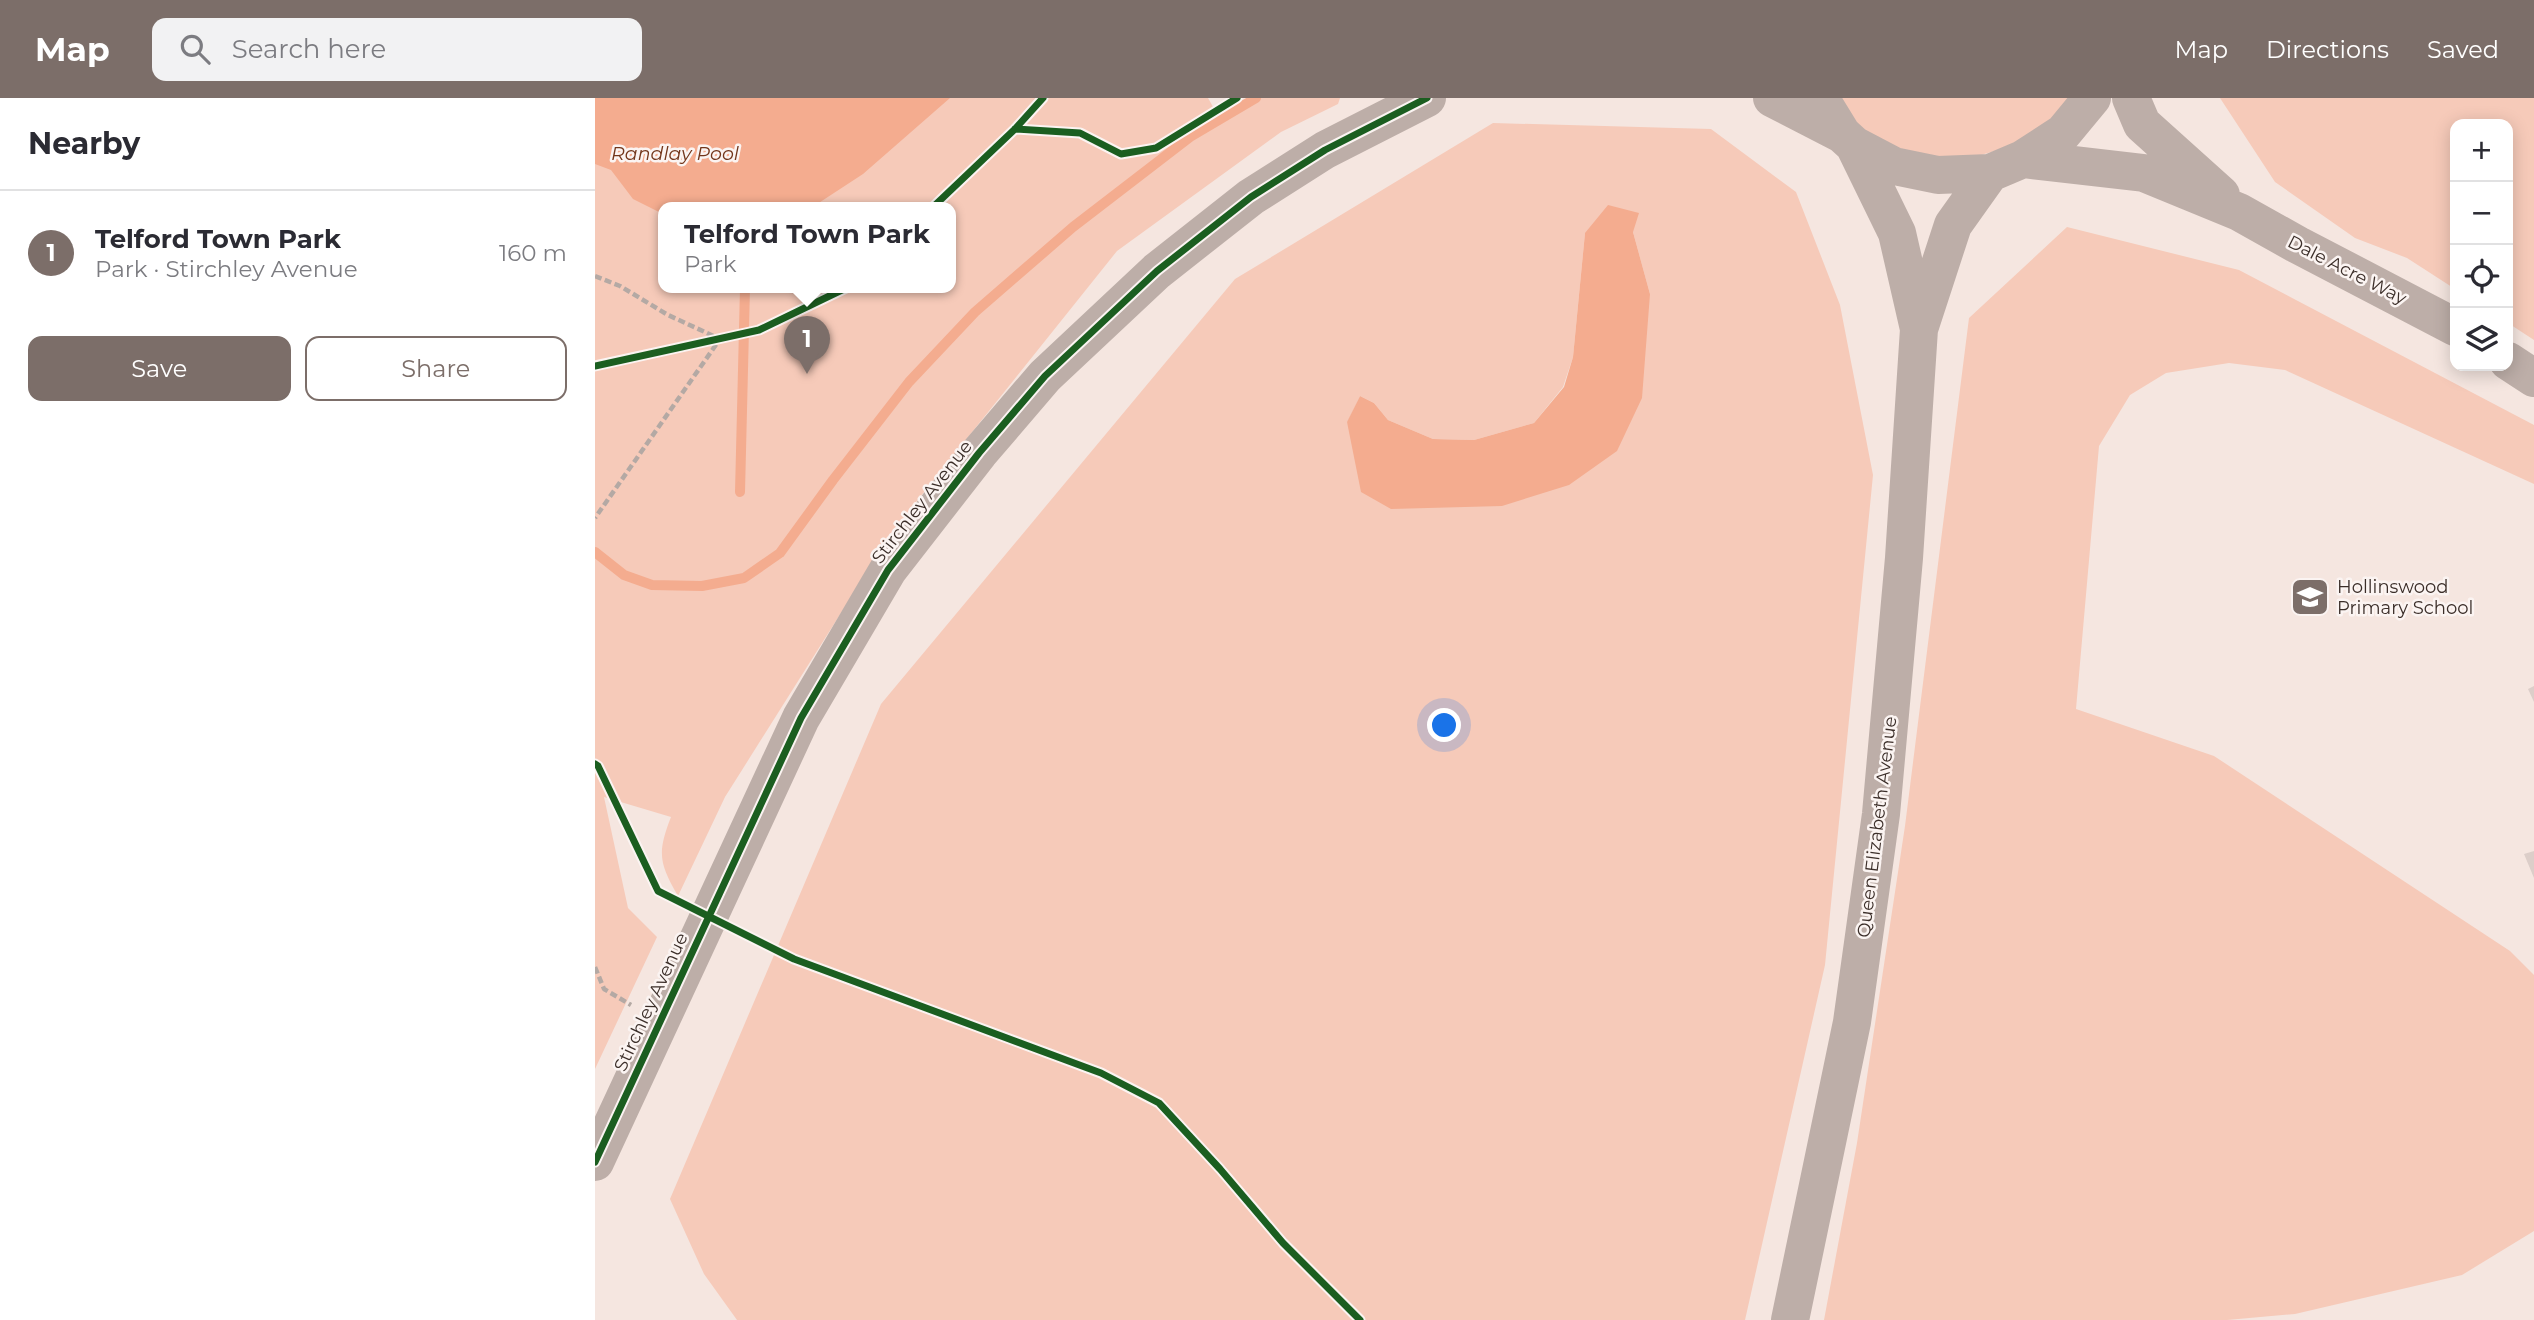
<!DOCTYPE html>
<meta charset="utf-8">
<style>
:root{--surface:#fff;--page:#f2f2f3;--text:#2b2b33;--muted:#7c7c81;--line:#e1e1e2;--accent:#7c6e69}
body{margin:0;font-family:Montserrat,sans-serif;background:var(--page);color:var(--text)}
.controls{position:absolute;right:21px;top:21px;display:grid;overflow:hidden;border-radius:14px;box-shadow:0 4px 18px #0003}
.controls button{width:63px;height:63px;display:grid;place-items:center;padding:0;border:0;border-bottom:2px solid var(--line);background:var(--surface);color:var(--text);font:35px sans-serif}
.you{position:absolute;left:850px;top:628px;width:24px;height:24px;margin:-18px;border:5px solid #fff;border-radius:50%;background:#1a73e8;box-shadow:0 0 0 10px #1a73e833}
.badge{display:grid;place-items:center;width:46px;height:46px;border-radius:50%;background:var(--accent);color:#fff;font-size:23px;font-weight:700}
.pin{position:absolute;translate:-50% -58px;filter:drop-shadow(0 2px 4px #0008)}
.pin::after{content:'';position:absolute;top:37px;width:24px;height:21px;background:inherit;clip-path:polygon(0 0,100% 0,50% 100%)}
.popup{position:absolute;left:63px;top:104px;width:298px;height:91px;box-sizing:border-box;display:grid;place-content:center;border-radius:14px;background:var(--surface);filter:drop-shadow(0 2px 5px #0005);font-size:23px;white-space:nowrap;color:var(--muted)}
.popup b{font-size:26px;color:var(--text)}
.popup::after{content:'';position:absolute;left:50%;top:100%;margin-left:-14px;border:14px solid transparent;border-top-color:var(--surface)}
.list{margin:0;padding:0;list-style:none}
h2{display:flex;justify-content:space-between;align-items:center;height:91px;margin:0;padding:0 28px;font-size:30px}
h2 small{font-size:23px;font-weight:400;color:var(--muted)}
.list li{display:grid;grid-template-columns:46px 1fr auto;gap:21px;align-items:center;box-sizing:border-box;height:126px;padding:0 28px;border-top:2px solid var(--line)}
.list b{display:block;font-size:26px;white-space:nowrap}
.list p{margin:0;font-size:23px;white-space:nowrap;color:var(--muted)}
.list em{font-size:23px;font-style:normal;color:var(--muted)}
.actions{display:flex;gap:14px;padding:21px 28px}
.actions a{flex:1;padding:16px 0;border:2px solid var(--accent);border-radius:14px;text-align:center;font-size:24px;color:var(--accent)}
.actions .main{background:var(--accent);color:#fff}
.icon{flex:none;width:38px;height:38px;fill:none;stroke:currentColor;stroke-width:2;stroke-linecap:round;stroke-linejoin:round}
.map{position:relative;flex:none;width:1939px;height:1222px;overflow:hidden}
header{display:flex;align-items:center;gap:42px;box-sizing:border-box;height:98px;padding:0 35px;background:var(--accent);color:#fff}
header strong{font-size:33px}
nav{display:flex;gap:38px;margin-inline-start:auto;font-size:24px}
.search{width:490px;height:63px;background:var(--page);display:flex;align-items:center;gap:18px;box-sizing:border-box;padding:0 24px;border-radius:14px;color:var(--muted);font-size:26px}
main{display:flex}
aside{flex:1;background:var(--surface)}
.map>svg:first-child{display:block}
.green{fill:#f6cab9;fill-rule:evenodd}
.water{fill:#f4ac8f}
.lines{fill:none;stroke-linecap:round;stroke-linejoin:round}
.stream{stroke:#f4ac8f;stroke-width:10}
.building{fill:#dccec9}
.path{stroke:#b4a9a4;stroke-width:4.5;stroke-dasharray:7 3.5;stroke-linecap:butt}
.tertiary{stroke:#bdaea8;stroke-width:38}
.cycleway-casing{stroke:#fbf4f2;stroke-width:11}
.cycleway{stroke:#1b5e20;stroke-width:7}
.labels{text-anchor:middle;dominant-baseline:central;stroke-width:5;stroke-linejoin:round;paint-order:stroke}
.street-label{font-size:18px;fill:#3b2e29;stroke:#fbf4f2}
.poi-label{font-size:18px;fill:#3b2e29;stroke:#fbf4f2;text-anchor:start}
.water-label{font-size:19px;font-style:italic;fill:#73361b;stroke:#fbf4f2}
</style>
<header>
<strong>Map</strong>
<div class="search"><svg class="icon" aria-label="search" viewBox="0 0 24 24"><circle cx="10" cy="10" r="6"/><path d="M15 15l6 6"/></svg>Search here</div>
<nav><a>Map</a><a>Directions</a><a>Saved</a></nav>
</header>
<main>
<aside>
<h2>Nearby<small></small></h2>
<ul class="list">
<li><span class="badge">1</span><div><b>Telford Town Park</b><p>Park · Stirchley Avenue</p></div><em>160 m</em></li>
</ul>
<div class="actions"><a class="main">Save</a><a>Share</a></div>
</aside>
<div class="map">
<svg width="1939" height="1222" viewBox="0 0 1939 1222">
<rect width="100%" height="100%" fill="#f5e6e0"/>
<path class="green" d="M0,0H613L625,21L661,0H745L743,6L686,34L522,153L297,434L130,699L83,798C64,765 62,755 76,719L9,699L33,810L62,839L0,971ZM68,110H356V190H68Z
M1234,0H1474L1456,23L1417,48L1372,61L1321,58L1273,38Z
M1625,0H1939V242L1913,225V26H1860V191L1812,160L1760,140L1680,84Z
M898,25L1116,31L1201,94L1245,207L1278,377L1230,867L1150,1222H142L109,1176L75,1101L286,606L640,181ZM1038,134L1055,196L907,408L752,325L765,298L779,305L793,322L838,341L879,342L939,325L968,289L978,259L990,135Z
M1472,129L1644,172L1939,327V386L1690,272L1634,265L1571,275L1535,297L1504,348L1481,611L1619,658L1915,853L1939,877V1133L1867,1177L1700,1216L1632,1222H1229L1262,1045L1310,728L1374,220Z"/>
<path class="water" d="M0,0H355L268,76L216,110H68V116L38,101L16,72L0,66Z
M1013,107L1044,115L1038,134L1055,196L1047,300L1022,353L974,387L907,408L796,411L766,394L752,324L765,298L779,305L793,322L838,341L879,342L939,325L969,289L978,259L990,135Z"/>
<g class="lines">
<path class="stream" d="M145,394L150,190
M0,454L29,477L57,487L107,488L149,480L185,455L238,382L314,284L380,214L478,129L595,39L661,0"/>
</g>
<path class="building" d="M1939,588V604L1933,591Z
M1939,753V780L1929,756Z"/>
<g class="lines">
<path class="path" d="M0,178L25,188L73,217L125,241L0,420
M0,869L9,891L36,907"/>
<path class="tertiary" d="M1177,0L1247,36
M1225,0L1247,36L1259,47L1299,68L1343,77L1395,75L1428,61L1468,35L1497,0
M1536,0L1547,26L1626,97
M1259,47L1302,135L1324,231
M1428,61L1549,75L1644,114L1703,147L1860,229
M1913,263L1939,280
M0,1064L206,620L293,472L384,355L450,278L562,173L656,99L730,52L832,0
M1195,1222L1257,924L1286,716L1309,460L1324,231L1358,127L1395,75"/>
<defs>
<path id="cycleway" d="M420,31L485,35L526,56L561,50L642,0
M337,110L420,31L448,0
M0,268L164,232L251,190
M0,666L3,668L63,793L199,861L506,975L564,1005L625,1071L688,1145L765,1222
M0,1064L206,620L293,472L384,355L450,278L562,173L656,99L730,52L832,0"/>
</defs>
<use href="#cycleway" class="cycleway-casing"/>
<use href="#cycleway" class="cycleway"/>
</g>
<defs>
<symbol id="school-square" viewBox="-11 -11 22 22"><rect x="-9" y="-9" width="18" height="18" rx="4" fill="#7c6e69" stroke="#fbf4f2"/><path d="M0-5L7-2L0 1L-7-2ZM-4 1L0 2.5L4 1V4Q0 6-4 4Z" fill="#fff"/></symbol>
</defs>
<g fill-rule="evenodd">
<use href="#school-square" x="1693" y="477" width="44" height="44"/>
</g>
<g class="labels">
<g class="street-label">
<text transform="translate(1752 172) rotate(27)">Dale Acre Way</text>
<text transform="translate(327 404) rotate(-52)">Stirchley Avenue</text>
<text transform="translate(1282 729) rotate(-83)">Queen Elizabeth Avenue</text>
<text transform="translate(56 904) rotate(-65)">Stirchley Avenue</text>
</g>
<g class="poi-label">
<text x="1742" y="489">Hollinswood<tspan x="1742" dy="21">Primary School</tspan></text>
</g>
<g class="water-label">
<text x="80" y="55">Randlay Pool</text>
</g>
</g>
</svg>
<div class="controls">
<button>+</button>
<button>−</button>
<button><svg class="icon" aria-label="locate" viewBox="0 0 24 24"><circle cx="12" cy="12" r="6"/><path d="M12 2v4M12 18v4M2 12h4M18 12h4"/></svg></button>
<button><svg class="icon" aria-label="layers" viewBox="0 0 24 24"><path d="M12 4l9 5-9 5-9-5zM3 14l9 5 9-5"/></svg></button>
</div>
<div class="you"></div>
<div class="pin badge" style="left:212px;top:276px">1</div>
<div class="popup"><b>Telford Town Park</b>Park</div>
</div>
</main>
